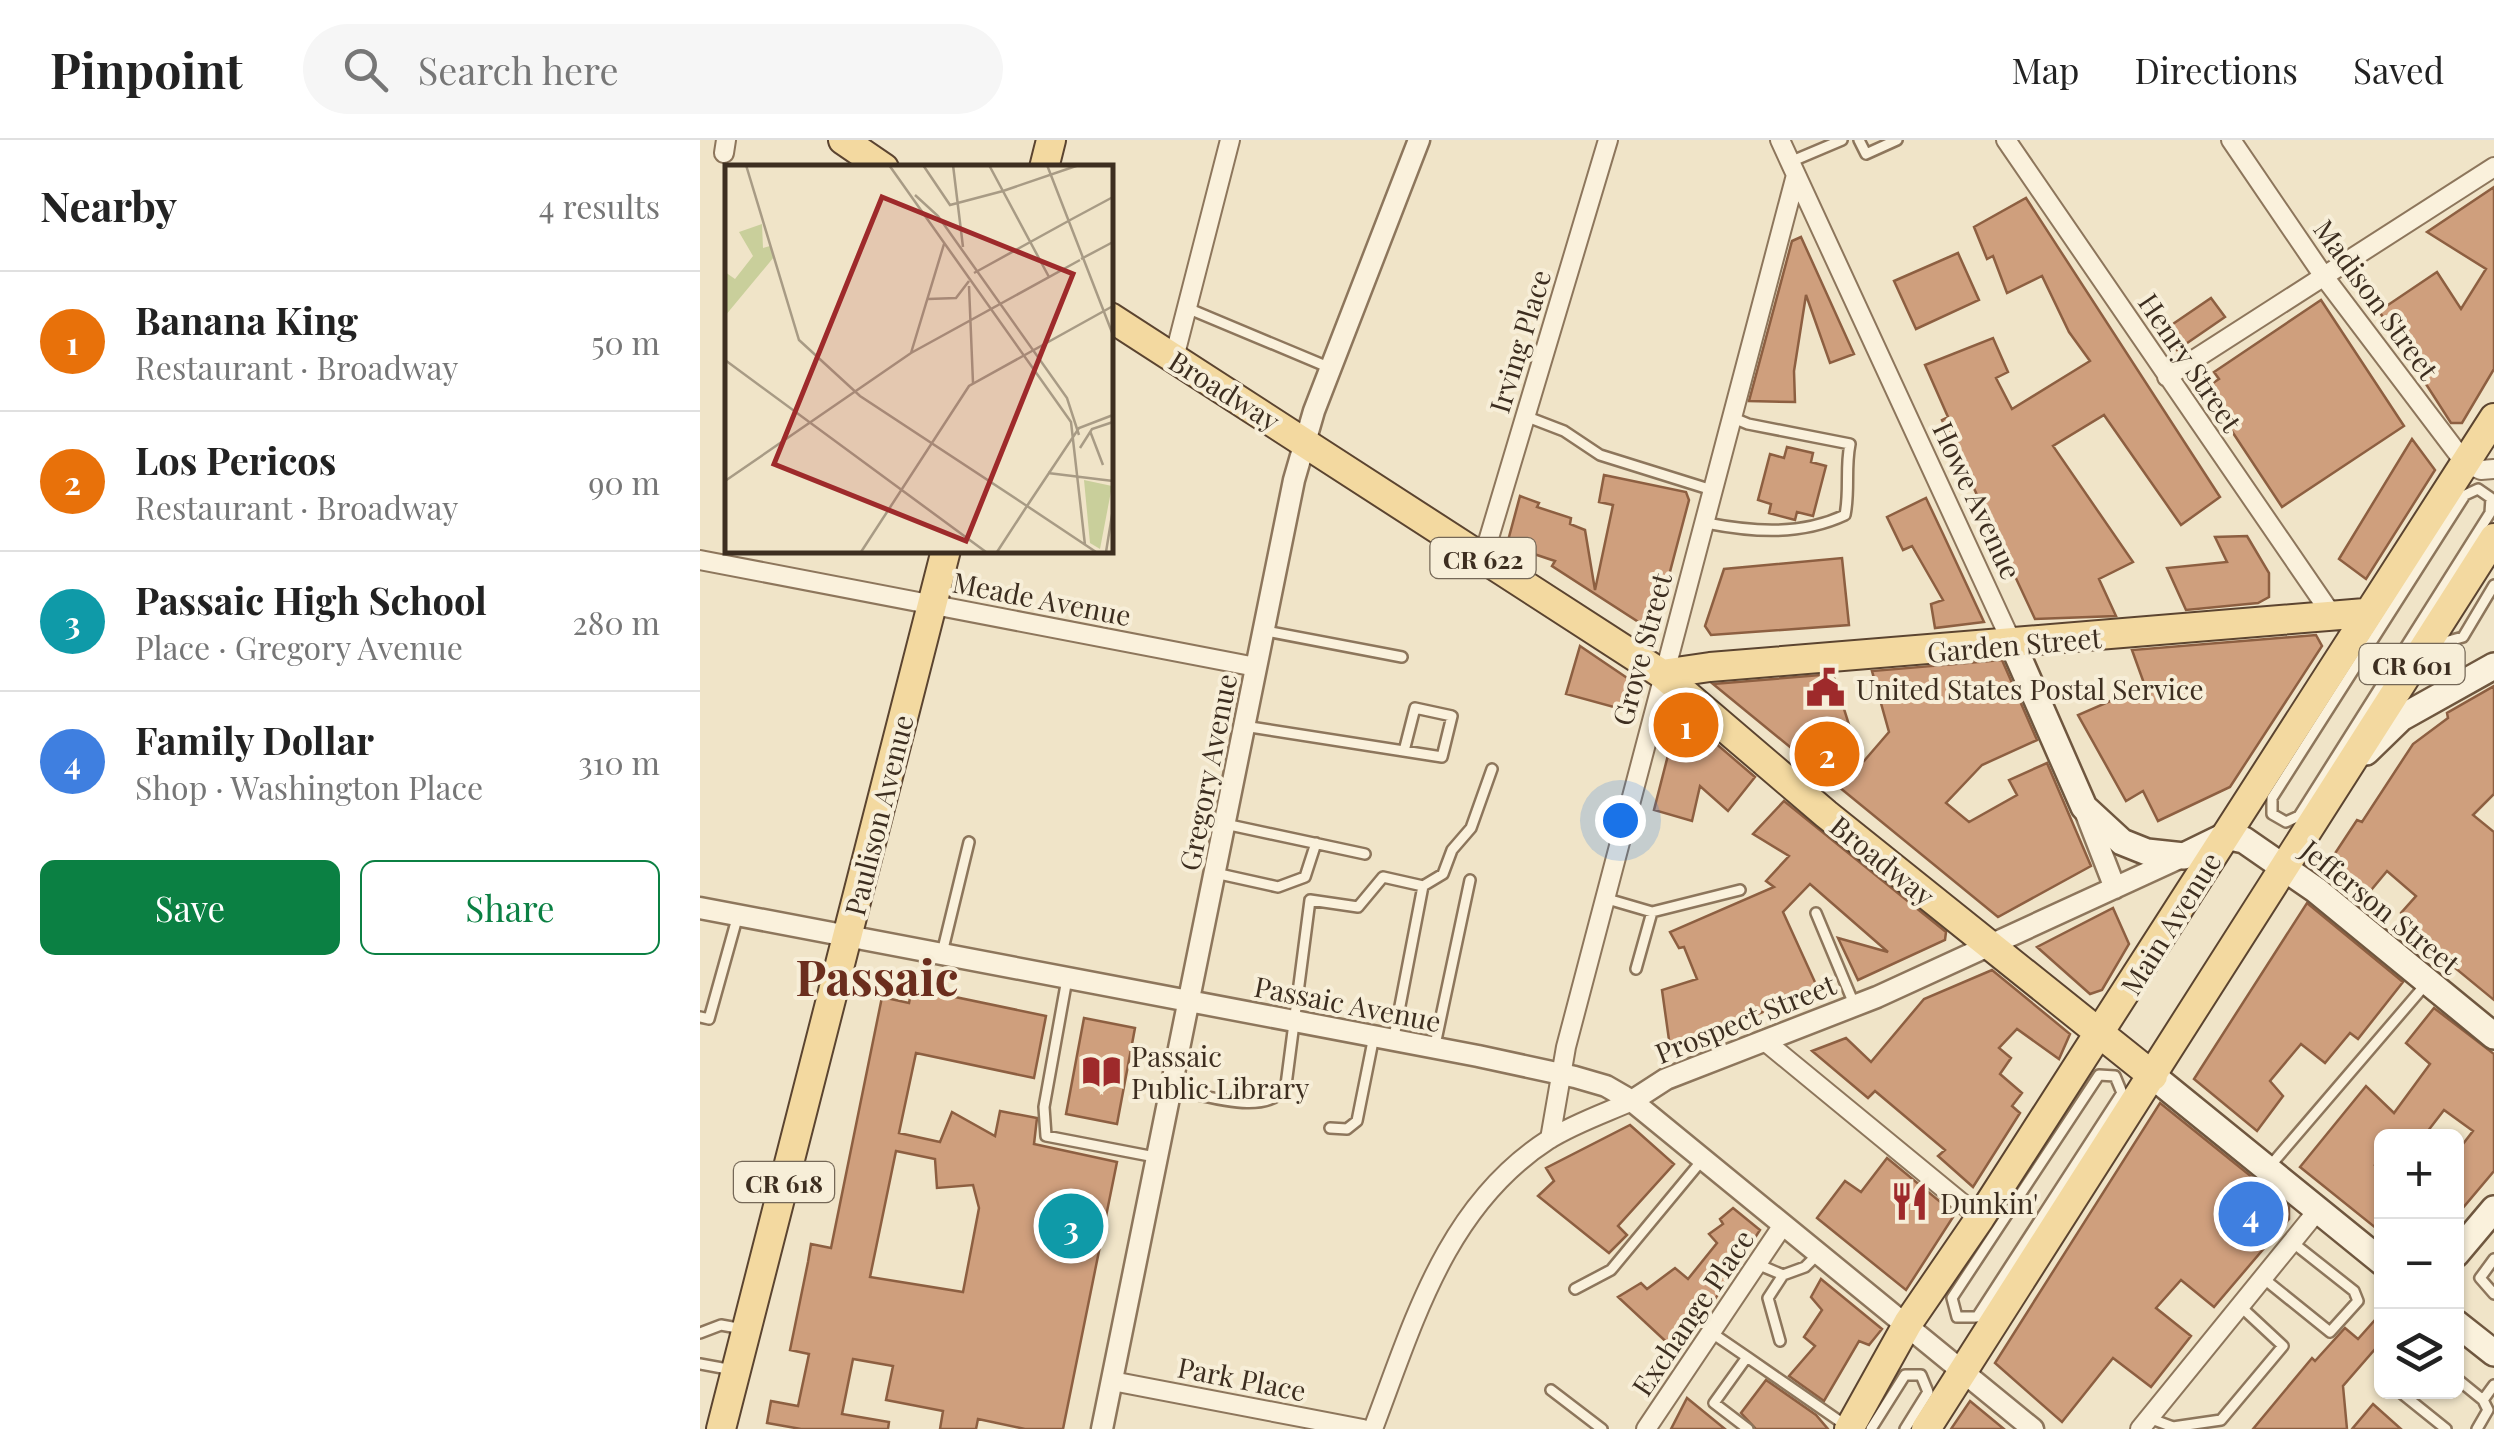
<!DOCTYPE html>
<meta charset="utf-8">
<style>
:root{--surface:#fff;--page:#f6f6f6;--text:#222;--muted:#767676;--line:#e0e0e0;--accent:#0b8043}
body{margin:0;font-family:"Playfair Display",serif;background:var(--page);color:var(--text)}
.controls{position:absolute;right:30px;bottom:30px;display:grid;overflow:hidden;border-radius:15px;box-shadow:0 2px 8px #0004}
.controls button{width:90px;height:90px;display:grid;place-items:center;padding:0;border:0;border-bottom:2px solid var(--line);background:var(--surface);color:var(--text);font:50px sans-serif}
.you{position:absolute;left:920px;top:680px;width:35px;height:35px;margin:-25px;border:8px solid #fff;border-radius:50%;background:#1a73e8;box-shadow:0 0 0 15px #1a73e833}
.badge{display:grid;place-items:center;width:65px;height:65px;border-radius:50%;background:var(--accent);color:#fff;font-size:32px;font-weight:700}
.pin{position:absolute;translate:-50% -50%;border:5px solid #fff;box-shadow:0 2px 10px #0006}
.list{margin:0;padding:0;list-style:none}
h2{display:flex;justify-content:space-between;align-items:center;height:130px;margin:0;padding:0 40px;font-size:42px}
h2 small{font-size:32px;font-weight:400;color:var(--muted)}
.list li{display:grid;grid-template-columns:65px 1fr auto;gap:30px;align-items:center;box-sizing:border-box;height:140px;padding:0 40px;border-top:2px solid var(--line)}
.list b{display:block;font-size:38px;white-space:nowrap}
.list p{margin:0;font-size:32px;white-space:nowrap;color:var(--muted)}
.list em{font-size:32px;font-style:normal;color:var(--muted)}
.actions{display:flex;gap:20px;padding:30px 40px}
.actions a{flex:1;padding:22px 0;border:2px solid var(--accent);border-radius:15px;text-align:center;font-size:35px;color:var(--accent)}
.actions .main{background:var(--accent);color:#fff}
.icon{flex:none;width:55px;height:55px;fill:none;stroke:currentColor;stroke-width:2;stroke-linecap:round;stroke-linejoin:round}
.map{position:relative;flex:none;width:1794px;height:1289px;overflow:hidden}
header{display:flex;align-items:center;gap:60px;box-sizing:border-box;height:140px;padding:0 50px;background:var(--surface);border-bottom:2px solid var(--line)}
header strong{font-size:48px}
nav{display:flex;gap:55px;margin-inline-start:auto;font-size:35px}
.search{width:700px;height:90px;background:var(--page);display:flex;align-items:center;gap:25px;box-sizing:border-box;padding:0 35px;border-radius:55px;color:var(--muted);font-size:38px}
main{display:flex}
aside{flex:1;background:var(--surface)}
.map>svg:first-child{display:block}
.building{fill:#cf9f7d;stroke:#8d5f41;stroke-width:2.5;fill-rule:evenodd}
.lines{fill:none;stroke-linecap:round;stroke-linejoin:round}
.service-casing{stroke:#8d765c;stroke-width:14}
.minor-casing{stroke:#8d765c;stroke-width:22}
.tertiary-casing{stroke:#8d765c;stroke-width:25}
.secondary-casing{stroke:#6f573f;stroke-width:30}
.primary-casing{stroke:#5b4430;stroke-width:32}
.service{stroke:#faf1dc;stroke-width:9}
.minor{stroke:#faf1dc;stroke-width:18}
.tertiary{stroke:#faf1dc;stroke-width:20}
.secondary{stroke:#faf1dc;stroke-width:25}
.primary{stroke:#f3d9a0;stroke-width:28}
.labels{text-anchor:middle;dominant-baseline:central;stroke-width:8;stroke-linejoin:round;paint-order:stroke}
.shield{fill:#f7eed8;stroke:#756857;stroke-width:2.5}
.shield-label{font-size:25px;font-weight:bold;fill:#3d2e20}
.street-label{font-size:28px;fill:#3d2e20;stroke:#f7eed8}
.poi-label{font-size:28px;fill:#3d2e20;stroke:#f7eed8;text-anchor:start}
.town-label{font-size:48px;font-weight:bold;fill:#6b2e1e;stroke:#f7eed8}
.inset-road{fill:none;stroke:#a89b85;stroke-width:2.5}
.view{fill:#9e2a2b;fill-opacity:0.15;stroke:#9e2a2b;stroke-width:5}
.inset-edge{fill:none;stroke:#3d2e20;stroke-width:5}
</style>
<header>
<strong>Pinpoint</strong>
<div class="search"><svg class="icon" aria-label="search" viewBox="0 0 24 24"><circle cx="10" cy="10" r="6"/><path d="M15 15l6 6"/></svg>Search here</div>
<nav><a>Map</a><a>Directions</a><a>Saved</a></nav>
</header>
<main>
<aside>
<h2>Nearby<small>4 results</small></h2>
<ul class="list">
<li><span class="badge" style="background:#e8710a">1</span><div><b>Banana King</b><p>Restaurant · Broadway</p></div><em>50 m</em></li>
<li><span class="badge" style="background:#e8710a">2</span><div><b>Los Pericos</b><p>Restaurant · Broadway</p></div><em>90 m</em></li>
<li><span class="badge" style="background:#0f9aa8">3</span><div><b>Passaic High School</b><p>Place · Gregory Avenue</p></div><em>280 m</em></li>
<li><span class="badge" style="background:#3f7fe0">4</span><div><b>Family Dollar</b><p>Shop · Washington Place</p></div><em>310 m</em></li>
</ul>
<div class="actions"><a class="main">Save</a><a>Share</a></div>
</aside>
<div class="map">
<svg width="1794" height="1289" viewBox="0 0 1794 1289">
<rect width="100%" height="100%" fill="#f0e4c8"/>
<path class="building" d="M1794,47V229L1762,283H1751L1679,171L1737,132L1761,169L1786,129L1727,92Z
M1326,58L1520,357L1481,385L1404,275L1353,306L1433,422L1399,439L1416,476L1335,479L1242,280L1248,277L1225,225L1293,198L1308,232L1296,238L1312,269L1390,221L1369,192L1342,136L1307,153L1293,116L1287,119L1274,87Z
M1101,97L1154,214L1130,223L1106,155L1094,231L1095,262L1049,261L1092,101Z
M1258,113L1279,160L1216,189L1194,141Z
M1511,158L1525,177L1477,210L1464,190Z
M1621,160L1704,286L1582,367L1504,249L1519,239L1514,232Z
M1712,299L1735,330L1666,439L1639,419Z
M1087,307L1113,313L1111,322L1126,326L1113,376L1097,372L1095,380L1069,373L1071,364L1058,360L1070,314L1084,318Z
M904,335L986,352L989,360L954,492L852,426L855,421L828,412L827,404L809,397L820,356L839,363L837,367L871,378L870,384L885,390L895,450L913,365L899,362Z
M1226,358L1243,394L1284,482L1235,488L1231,464L1243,460L1212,406L1203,410L1187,377Z
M1547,396L1569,433V457L1558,463L1486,470L1467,428L1527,422L1515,397Z
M1142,418L1149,485L1011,495L1005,486L1024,429Z
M1616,495L1622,506L1530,647L1458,681L1443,651L1426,661L1378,575L1445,546L1432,510Z
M880,506L939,546L932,572L866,554Z
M1302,520L1337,600L1282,625L1246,663L1269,682L1317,655L1309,640L1347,623L1391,726L1298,777L1013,544L1133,534L1151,591L1144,602L1164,621L1189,592L1172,531Z
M1794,546V654L1773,675L1794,692V860L1703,785L1701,773L1716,756L1687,731L1667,755L1628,724L1657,680L1662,682L1713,604L1748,578L1747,573Z
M979,572L1055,637L1028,671L1000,646L992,681L954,670Z
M1084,661L1246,792L1245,800L1158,840L1138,798L1188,812L1110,744L1083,772L1119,851L970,907L962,850L997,839L984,807L979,808L970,792L1074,747L1066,741L1089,716L1053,694Z
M1607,763L1703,842L1658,899L1650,893L1625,923L1601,904L1570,941L1583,956L1557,991L1494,939Z
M1413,768L1429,804L1402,850L1390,854L1337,807Z
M1292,830L1370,894L1359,919L1317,889L1299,908L1311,918L1300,934L1322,953L1312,966L1320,973L1273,1047L1238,1016L1245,1010L1175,951L1168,958L1112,911L1146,898L1171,922L1224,859Z
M212,848L346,876L334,938L216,913L199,993L240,1002L252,972L295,996L300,971L337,978L334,1004L417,1022L363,1289H325L278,1279L276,1289H240L243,1271L186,1260L193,1226L153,1219L142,1274L189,1282L188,1289H101L67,1283L71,1261L98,1266L109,1214L90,1210L108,1122L111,1104L131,1108L182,857L209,863ZM196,1011L235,1019L237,1048L273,1045L279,1068L263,1152L170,1137Z
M1734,868L1794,914V1031L1756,1076V1013L1773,991L1744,970L1724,996H1682V1017L1675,1025L1682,1031V1093L1600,1027L1666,946L1694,973L1730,924L1706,903Z
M384,878L435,888L417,984L366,974Z
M1460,963L1589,1067V1079L1514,1167L1481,1140L1456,1168L1491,1196L1451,1247L1413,1218L1362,1282L1295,1223Z
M930,985L974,1024L918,1086L927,1095L909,1113L838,1056L854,1041L846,1028Z
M1187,1018L1255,1074L1206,1150L1117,1078L1145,1041L1161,1052Z
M1033,1068L1060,1090L1000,1182L995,1179L975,1210L918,1157L941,1143L947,1149L975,1128L988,1139L1017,1103L1009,1094L1023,1084L1020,1079Z
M1121,1139L1182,1189L1169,1205L1159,1201L1124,1261L1089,1236L1115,1206L1104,1197L1122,1170L1111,1157Z
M1682,1172V1201L1643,1246L1647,1289H1553L1612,1218L1615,1221L1645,1188L1658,1199Z
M1066,1240L1116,1275L1128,1289H1056L1041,1273Z
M987,1258L1025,1289H971Z
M1270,1261L1304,1289H1251Z
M1673,1264L1701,1289H1652Z"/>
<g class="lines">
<defs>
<path id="service" d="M1159,0L1166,14L1197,0
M1090,22L1142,0
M487,168L628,227
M825,276L864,291L900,315L1012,350
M1778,349L1791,358L1790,373L1599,676L1586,682L1572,674V658L1765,355Z
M1006,383C1053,392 1100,396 1145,375C1150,350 1145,329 1150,304L1048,284L1031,277
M566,491L702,517
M1734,505L1763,497L1794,445
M544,586L742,617L752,576L715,568L704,611
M525,684L665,714
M515,733L578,747L605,737L616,703
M723,746L743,734L752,710L771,688L792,629
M904,758L952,772L1040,750
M1116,773L1154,864
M242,813L269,702
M936,829L952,772
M367,839L344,967L346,996L455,1017
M0,877L9,879L38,775
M735,905L770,740
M1399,935L1415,936L1422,953L1277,1177H1257L1252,1158Z
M471,949C502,954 570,979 586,945L610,760L658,767L683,737L723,746L694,897
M630,988L647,989L657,981L674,896
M1570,1026L1726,844
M1794,1119L1780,1138L1794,1154
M1057,1124L1083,1135L1105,1127L1117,1115
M1563,1138L1630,1192L1658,1161L1654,1151L1592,1102
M875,1149L911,1130L1003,1019
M0,1193L21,1185L43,1189
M1012,1193L1047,1217
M1080,1201L1068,1158L1083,1135
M0,1224L33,1230
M1756,1238L1783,1260L1788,1270L1777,1289
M851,1250L902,1289
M1700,1252L1746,1289
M1783,1260L1794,1245
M1449,1278L1473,1287L1521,1280L1583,1206L1540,1166
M1048,1289L1014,1263L1047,1217L1148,1287
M1171,1289L1205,1235H1221L1228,1252L1205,1289"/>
<path id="minor" d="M1080,0L1313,505
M1306,0L1632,475
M1531,0L1625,138L1765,323L1781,330L1794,329
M24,13L26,0
M474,218L530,0
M1467,237L1794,27
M783,418L908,0
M0,420L556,527
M1066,902L1280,1078
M850,999L866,907L1096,35
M412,1241L663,1289
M673,1289C714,1181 746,1066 848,1000C873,984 905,973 932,961
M946,1289L1083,1085
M1440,1289L1618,1070"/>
<path id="tertiary" d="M1385,671L1415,748
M0,768L778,916L875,937L906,946L932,961L1333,1289
M932,961L966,939L1177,857L1484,716
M402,1289L594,340L614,271L719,0"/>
<path id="secondary" d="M1313,505L1384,667L1422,702L1447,712L1484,716L1525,696L1544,700L1616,750L1794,896
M1666,612L1701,578L1794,526
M1453,936L1682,1122
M1756,1114L1794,1069
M1756,1183L1794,1213"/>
<path id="primary" d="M143,0L184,28
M344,28L351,0
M410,177L962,534L1126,674L1453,936
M962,534L1010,527L1665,473
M21,1289L246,410
M1149,1289L1208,1183L1280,1078L1794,278
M1226,1289L1794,398"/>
</defs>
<use href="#service" class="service-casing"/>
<use href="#minor" class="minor-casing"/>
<use href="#tertiary" class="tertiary-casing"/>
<use href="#secondary" class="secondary-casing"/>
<use href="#primary" class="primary-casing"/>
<use href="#service" class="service"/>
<use href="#minor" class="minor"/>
<use href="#tertiary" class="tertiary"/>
<use href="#secondary" class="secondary"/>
<use href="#primary" class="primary"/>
</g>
<defs>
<symbol id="civic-bare" viewBox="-9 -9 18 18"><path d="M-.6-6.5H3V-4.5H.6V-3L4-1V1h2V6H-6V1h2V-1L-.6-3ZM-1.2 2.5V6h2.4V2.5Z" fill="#9e2a2b" stroke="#f7eed8" stroke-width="2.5" paint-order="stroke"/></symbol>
<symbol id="library-bare" viewBox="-9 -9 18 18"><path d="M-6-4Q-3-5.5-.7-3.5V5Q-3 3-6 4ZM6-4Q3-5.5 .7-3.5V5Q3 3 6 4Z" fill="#9e2a2b" stroke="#f7eed8" stroke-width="2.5" paint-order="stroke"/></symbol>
<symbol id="restaurant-bare" viewBox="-9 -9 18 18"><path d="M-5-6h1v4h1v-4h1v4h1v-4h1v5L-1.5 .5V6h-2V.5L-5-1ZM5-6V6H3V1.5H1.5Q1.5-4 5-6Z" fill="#9e2a2b" stroke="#f7eed8" stroke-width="2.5" paint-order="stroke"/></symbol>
</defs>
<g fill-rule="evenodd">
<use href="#civic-bare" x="1098" y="520" width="55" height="55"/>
<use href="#library-bare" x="374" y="904" width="55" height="55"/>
<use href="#restaurant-bare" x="1182" y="1034" width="55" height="55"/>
</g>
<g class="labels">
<g class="shield">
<rect x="730.5" y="398" width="105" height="40" rx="8"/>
<rect x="1659.5" y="504" width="105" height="40" rx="8"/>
<rect x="34" y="1022" width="100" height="40" rx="8"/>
</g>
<g class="shield-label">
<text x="783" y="418">CR 622</text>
<text x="1712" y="524">CR 601</text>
<text x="84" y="1042">CR 618</text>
</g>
<g class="street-label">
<text transform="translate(1677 159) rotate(54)">Madison Street</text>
<text transform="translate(819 201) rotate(-73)">Irving Place</text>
<text transform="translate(1491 222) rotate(56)">Henry Street</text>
<text transform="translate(525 250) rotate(32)">Broadway</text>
<text transform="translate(1278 360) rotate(65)">Howe Avenue</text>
<text transform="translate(342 458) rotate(11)">Meade Avenue</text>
<text transform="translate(1314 504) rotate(-5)">Garden Street</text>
<text transform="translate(941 509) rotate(-75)">Grove Street</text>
<text transform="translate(507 632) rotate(-79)">Gregory Avenue</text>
<text transform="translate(178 675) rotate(-76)">Paulison Avenue</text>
<text transform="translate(1183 720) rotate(39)">Broadway</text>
<text transform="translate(1681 766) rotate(39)">Jefferson Street</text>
<text transform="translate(1470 783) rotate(-58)">Main Avenue</text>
<text transform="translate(648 863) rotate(11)">Passaic Avenue</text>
<text transform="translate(1045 878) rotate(-22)">Prospect Street</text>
<text transform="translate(992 1172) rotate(-56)">Exchange Place</text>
<text transform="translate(542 1238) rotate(11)">Park Place</text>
</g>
<g class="poi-label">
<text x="1156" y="548">United States Postal Service</text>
<text x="431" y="915">Passaic<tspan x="431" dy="32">Public Library</tspan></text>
<text x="1240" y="1062">Dunkin'</text>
</g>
<g class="town-label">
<text x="177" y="836">Passaic</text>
</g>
</g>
<g transform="translate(25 25)">
<rect width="388" height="388" fill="#f0e4c8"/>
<path d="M37,59L38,83L45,81L49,92L0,151V107L10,114L28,91L14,67ZM359,315L387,321L375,384L365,378Z" fill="#c9cf9b"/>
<path class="inset-road" d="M21,0L74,175L135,231L302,341L272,387M164,0L346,257L360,380M198,0L225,40L278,26M228,0L238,82M264,0L324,112M322,0L388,170M278,26L354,0M190,30L213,51L342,233L354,270M347,54L388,32M356,94L388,77M249,108L347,54M244,121L248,218M203,134L231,133L244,116M186,188L219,79M0,195L261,387M365,266L378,300M355,283L367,264L388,257M323,308L388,316M0,316L186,188L355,95M136,387L244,221L388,141M371,387L302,341L354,263L388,250M381,387L388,344"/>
<path class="view" d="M157,32L348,109L241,376L49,299Z"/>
<rect width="388" height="388" class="inset-edge"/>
</g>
</svg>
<div class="controls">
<button>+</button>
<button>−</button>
<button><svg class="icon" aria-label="layers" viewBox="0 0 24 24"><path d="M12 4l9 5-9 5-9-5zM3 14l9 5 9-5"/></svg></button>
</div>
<div class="you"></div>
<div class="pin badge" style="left:986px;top:585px;background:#e8710a">1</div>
<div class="pin badge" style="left:1127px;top:614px;background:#e8710a">2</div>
<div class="pin badge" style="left:371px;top:1086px;background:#0f9aa8">3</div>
<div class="pin badge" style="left:1551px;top:1074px;background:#3f7fe0">4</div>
</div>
</main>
